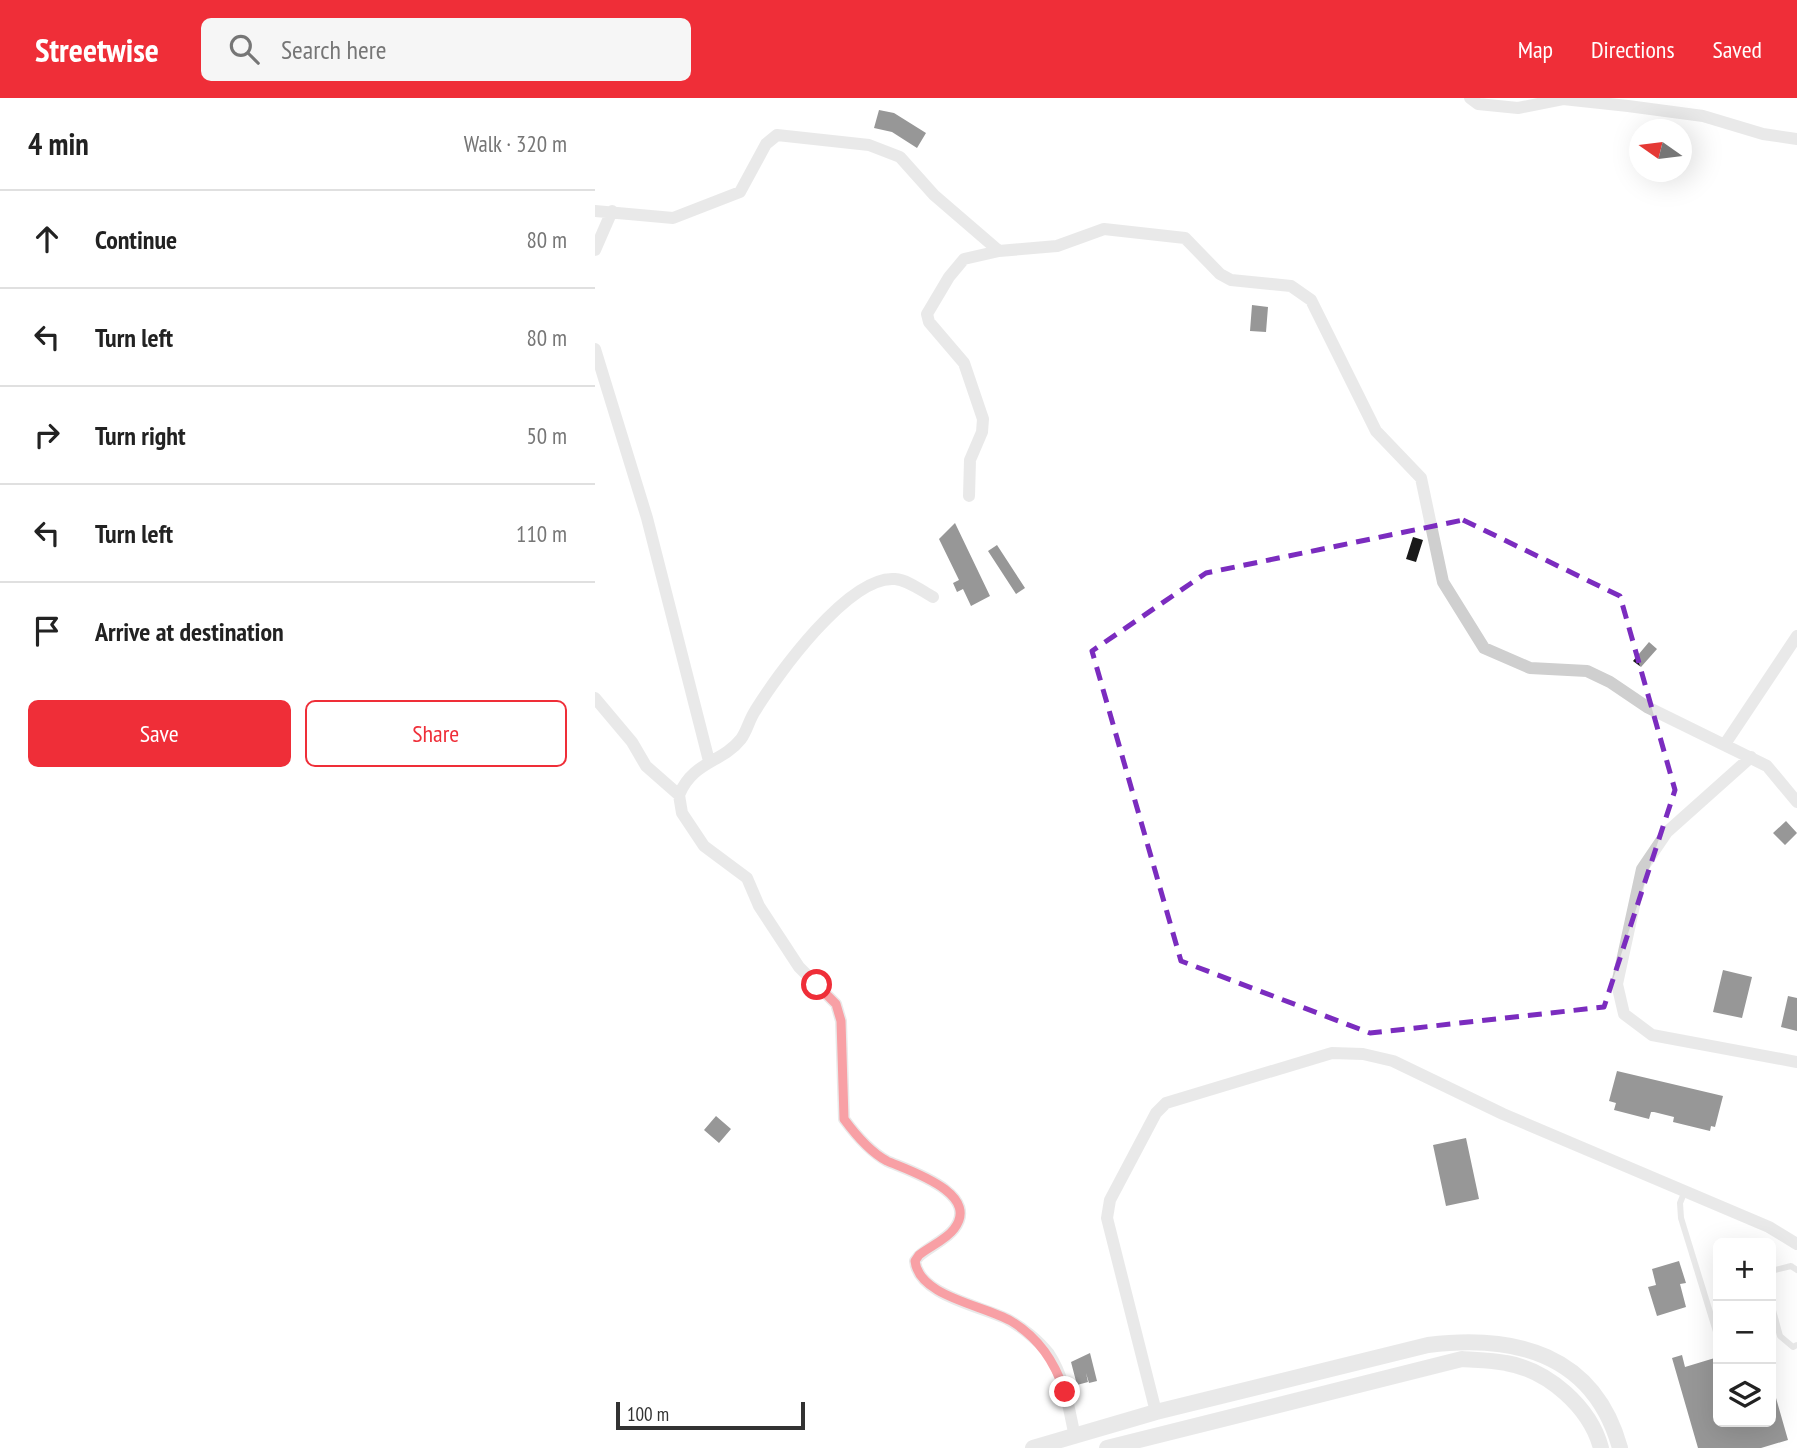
<!DOCTYPE html>
<meta charset="utf-8">
<style>
:root{--surface:#fff;--page:#f6f6f6;--text:#222;--muted:#767676;--line:#e0e0e0;--accent:#ef2e38}
body{margin:0;font-family:"PT Sans Narrow",sans-serif;background:var(--page);color:var(--text)}
.controls{position:absolute;right:21px;bottom:21px;display:grid;overflow:hidden;border-radius:10px;box-shadow:0 7px 28px #0002}
.controls button{width:63px;height:63px;display:grid;place-items:center;padding:0;border:0;border-bottom:2px solid var(--line);background:var(--surface);color:var(--text);font:35px sans-serif}
.compass{position:absolute;left:1034px;top:21px;width:63px;height:63px;border-radius:50%;background:var(--surface);box-shadow:0 7px 28px #0002;rotate:284deg}
.scale{position:absolute;left:21px;bottom:18px;width:189px;box-sizing:border-box;padding-left:7px;border:4px solid #323232;border-top:0;font-size:19px;line-height:24px;white-space:nowrap;color:#323232;-webkit-text-stroke:5px #fff;paint-order:stroke}
.stop{position:absolute;width:21px;height:21px;margin:-16px;border:5px solid #ef2e38;border-radius:50%;background:#fff}
.stop.end{background:#ef2e38;border-color:#fff;box-shadow:0 2px 7px #0008}
.list{margin:0;padding:0;list-style:none}
h2{display:flex;justify-content:space-between;align-items:center;height:91px;margin:0;padding:0 28px;font-size:30px}
h2 small{font-size:23px;font-weight:400;color:var(--muted)}
.list li{display:grid;grid-template-columns:46px 1fr auto;gap:21px;align-items:center;box-sizing:border-box;height:98px;padding:0 28px;border-top:2px solid var(--line)}
.list b{display:block;font-size:26px;white-space:nowrap}
.list em{font-size:23px;font-style:normal;color:var(--muted)}
.actions{display:flex;gap:14px;padding:21px 28px}
.actions a{flex:1;padding:16px 0;border:2px solid var(--accent);border-radius:10px;text-align:center;font-size:24px;color:var(--accent)}
.actions .main{background:var(--accent);color:#fff}
.icon{flex:none;width:38px;height:38px;fill:none;stroke:currentColor;stroke-width:2;stroke-linecap:round;stroke-linejoin:round}
.map{position:relative;flex:none;width:1202px;height:1350px;overflow:hidden}
header{display:flex;align-items:center;gap:42px;box-sizing:border-box;height:98px;padding:0 35px;background:var(--accent);color:#fff}
header strong{font-size:33px}
nav{display:flex;gap:38px;margin-inline-start:auto;font-size:24px}
.search{width:490px;height:63px;background:var(--page);display:flex;align-items:center;gap:18px;box-sizing:border-box;padding:0 24px;border-radius:10px;color:var(--muted);font-size:26px}
main{display:flex}
aside{flex:1;background:var(--surface)}
.map>svg:first-child{display:block}
.building{fill:#191919}
.lines{fill:none;stroke-linecap:round;stroke-linejoin:round}
.service{stroke:#cfcfcf;stroke-width:6}
.minor{stroke:#cfcfcf;stroke-width:12}
.tertiary{stroke:#cfcfcf;stroke-width:16}
.route{stroke:#ef2e38;stroke-width:9}
.marked{fill:none;stroke:#7b2cbf;stroke-width:5;stroke-dasharray:14 9;stroke-linejoin:round}
</style>
<header>
<strong>Streetwise</strong>
<div class="search"><svg class="icon" aria-label="search" viewBox="0 0 24 24"><circle cx="10" cy="10" r="6"/><path d="M15 15l6 6"/></svg>Search here</div>
<nav><a>Map</a><a>Directions</a><a>Saved</a></nav>
</header>
<main>
<aside>
<h2>4 min<small>Walk · 320 m</small></h2>
<ul class="list">
<li><svg class="icon" aria-label="ahead" viewBox="0 0 24 24"><path d="M12 20V5M6 11l6-6 6 6"/></svg><div><b>Continue</b></div><em>80 m</em></li>
<li><svg class="icon" aria-label="left" viewBox="0 0 24 24"><path d="M17 20v-9H6M10 6l-5 5 5 5"/></svg><div><b>Turn left</b></div><em>80 m</em></li>
<li><svg class="icon" aria-label="right" viewBox="0 0 24 24"><path d="M7 20v-9h11M14 6l5 5-5 5"/></svg><div><b>Turn right</b></div><em>50 m</em></li>
<li><svg class="icon" aria-label="left" viewBox="0 0 24 24"><path d="M17 20v-9H6M10 6l-5 5 5 5"/></svg><div><b>Turn left</b></div><em>110 m</em></li>
<li><svg class="icon" aria-label="arrive" viewBox="0 0 24 24"><path d="M6 21V4h12l-3 4 3 4H6"/></svg><div><b>Arrive at destination</b></div></li>
</ul>
<div class="actions"><a class="main">Save</a><a>Share</a></div>
</aside>
<div class="map">
<svg width="1202" height="1350" viewBox="0 0 1202 1350">
<rect width="100%" height="100%" fill="#fff"/>
<path class="building" d="M284,12L299,15L331,35L322,50L297,34L279,30Z
M657,207L673,209L671,234L655,233Z
M360,425L395,498L376,508L368,491L362,494L358,485L364,482L344,441Z
M818,439L828,442L821,464L811,461Z
M402,447L430,490L421,496L393,453Z
M1054,544L1062,551L1046,569L1038,563Z
M1191,723L1202,735L1190,747L1178,735Z
M1128,872L1157,879L1147,920L1118,914Z
M1193,898L1202,900V933L1186,929Z
M1022,973L1128,998L1120,1029L1116,1028L1115,1033L1078,1024L1079,1019L1059,1014H1056L1054,1021L1019,1012L1021,1005L1014,1003Z
M121,1018L136,1031L124,1045L109,1032Z
M871,1040L884,1101L851,1108L838,1047Z
M1084,1163L1091,1185L1085,1186L1091,1209L1062,1218L1053,1189L1061,1187L1057,1171Z
M495,1255L502,1283L494,1285L491,1275L493,1284L482,1287L476,1264Z
M1087,1257L1090,1269L1123,1259V1324H1176V1293H1179L1193,1342L1166,1350H1103L1077,1260Z"/>
<g class="lines">
<path class="service" d="M1090,1093L1085,1105L1086,1120L1123,1240
M1176,1173L1196,1168L1202,1172
M1176,1205L1185,1238L1198,1249L1202,1247"/>
<path class="minor" d="M875,0L883,6L923,10L968,1L1033,8L1108,18L1168,36L1202,41
M0,113L78,120L145,94L171,46L182,37L274,47L305,59L339,97L404,153L462,148L509,131L590,140L625,176L636,182L696,188L716,202L781,333L826,380L848,484L889,550L935,570L992,573L1015,584L1052,609L1172,668L1202,704
M0,152L17,113
M0,251L52,420L114,663
M374,398L375,362L387,334L388,321L369,265L334,224L332,216L354,179L369,161L404,153
M338,499C327,493 313,482 300,481C254,477 182,577 160,613C154,622 152,633 146,641C127,665 98,663 84,697L87,715L109,748L152,780L164,808L204,869L241,906L246,923L249,1021C260,1036 276,1054 292,1063C312,1072 387,1095 359,1131C352,1141 334,1149 324,1158L320,1163C323,1197 386,1208 412,1221C427,1229 444,1243 454,1256C470,1280 474,1312 480,1339
M0,600L37,644L51,668L84,697
M1130,646L1202,538
M1156,659L1072,734L1047,771L1022,886L1029,916L1057,937L1202,964
M561,1314L512,1120L515,1102L561,1015L571,1005L737,955L768,956L798,963L908,1016L1174,1129L1202,1146"/>
<path class="tertiary" d="M438,1350L561,1314L833,1247C920,1236 999,1256 1025,1350
M512,1350L867,1261C881,1262 897,1262 911,1265C953,1272 995,1309 1006,1350"/>
</g>
<g class="lines">
<path class="route" d="M222,887L241,906L246,923L249,1021C260,1036 275,1054 292,1063C312,1072 387,1095 359,1131C352,1141 334,1149 324,1157L320,1163C324,1199 389,1207 416,1223C444,1240 459,1263 470,1294"/>
</g>
<path d="M0 0H1202V1350H0ZM868,422L1025,498L1080,692L1009,909L775,935L586,863L497,553L611,475Z" fill="#fff" fill-opacity=".55" fill-rule="evenodd"/>
<path class="marked" d="M868,422L1025,498L1080,692L1009,909L775,935L586,863L497,553L611,475Z"/>
</svg>
<div class="controls">
<button>+</button>
<button>−</button>
<button><svg class="icon" aria-label="layers" viewBox="0 0 24 24"><path d="M12 4l9 5-9 5-9-5zM3 14l9 5 9-5"/></svg></button>
</div>
<svg class="compass" viewBox="-18 -18 36 36"><path d="M0-13l5 13h-10z" fill="#e53935"/><path d="M0 13l5-13h-10z" fill="#767676"/></svg>
<div class="scale">100 m</div>
<div class="stop" style="left:222px;top:887px"></div>
<div class="stop end" style="left:470px;top:1294px"></div>
</div>
</main>
